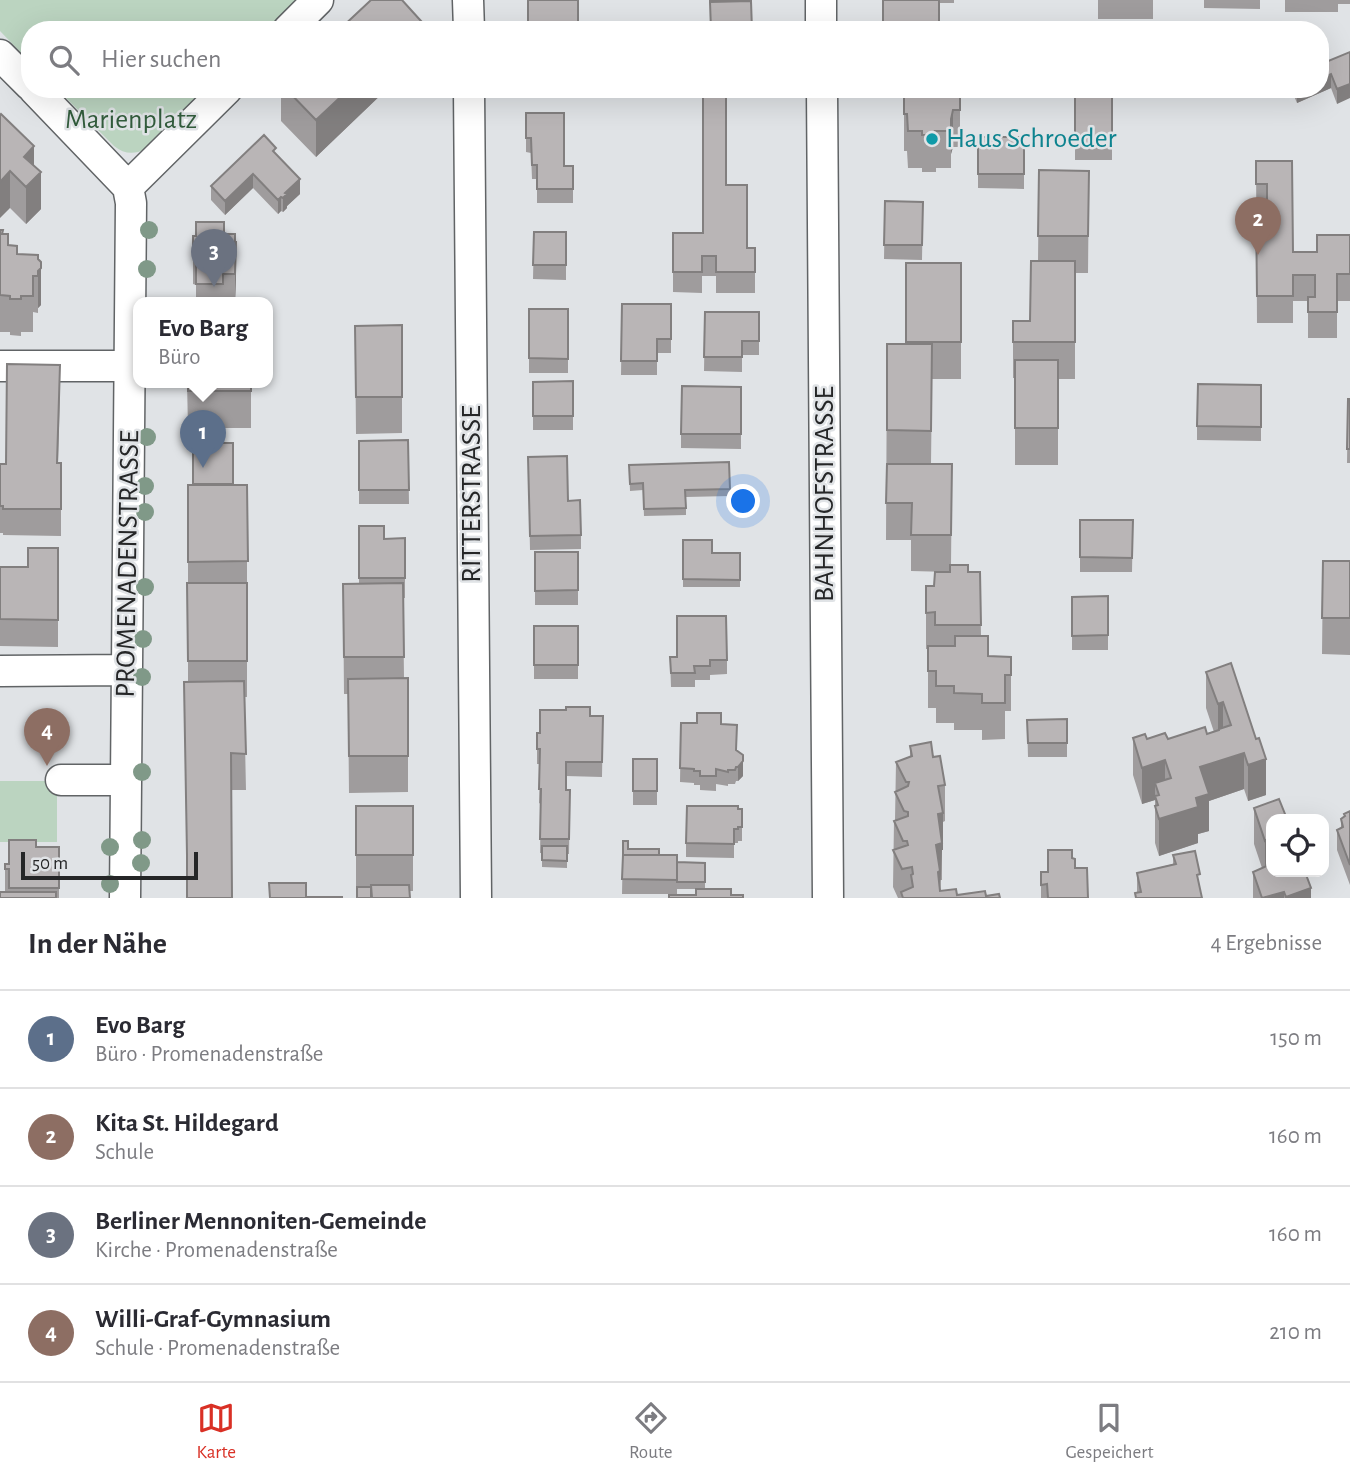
<!DOCTYPE html>
<html lang="de">
<meta charset="utf-8">
<style>
:root{--surface:#fff;--page:#f7f7f7;--text:#2b2b33;--muted:#7c7c81;--line:#e1e1e2;--accent:#d93025}
body{margin:0;font-family:"Alegreya Sans",sans-serif;background:var(--page);color:var(--text)}
.controls{position:absolute;right:21px;bottom:21px;display:grid;overflow:hidden;border-radius:14px;box-shadow:0 7px 28px #0002}
.controls button{width:63px;height:63px;display:grid;place-items:center;padding:0;border:0;border-bottom:2px solid var(--line);background:var(--surface);color:var(--text);font:35px sans-serif}
.scale{position:absolute;left:21px;bottom:18px;width:177px;box-sizing:border-box;padding-left:7px;border:4px solid #252627;border-top:0;font-size:19px;line-height:24px;white-space:nowrap;color:#252627;-webkit-text-stroke:5px #e0e3e6;paint-order:stroke}
.you{position:absolute;left:744px;top:502px;width:24px;height:24px;margin:-18px;border:5px solid #fff;border-radius:50%;background:#1a73e8;box-shadow:0 0 0 10px #1a73e833}
.badge{display:grid;place-items:center;width:46px;height:46px;border-radius:50%;background:var(--accent);color:#fff;font-size:23px;font-weight:700}
.pin{position:absolute;translate:-50% -58px;filter:drop-shadow(0 2px 4px #0008)}
.pin::after{content:'';position:absolute;top:37px;width:24px;height:21px;background:inherit;clip-path:polygon(0 0,100% 0,50% 100%)}
.popup{position:absolute;left:133px;top:297px;width:140px;height:91px;box-sizing:border-box;display:grid;place-content:center;border-radius:14px;background:var(--surface);filter:drop-shadow(0 2px 5px #0005);font-size:23px;white-space:nowrap;color:var(--muted)}
.popup b{font-size:26px;color:var(--text)}
.popup::after{content:'';position:absolute;left:50%;top:100%;margin-left:-14px;border:14px solid transparent;border-top-color:var(--surface)}
.list{margin:0;padding:0;list-style:none}
h2{display:flex;justify-content:space-between;align-items:center;height:91px;margin:0;padding:0 28px;font-size:30px}
h2 small{font-size:23px;font-weight:400;color:var(--muted)}
.list li{display:grid;grid-template-columns:46px 1fr auto;gap:21px;align-items:center;box-sizing:border-box;height:98px;padding:0 28px;border-top:2px solid var(--line)}
.list b{display:block;font-size:26px;white-space:nowrap}
.list p{margin:0;font-size:23px;white-space:nowrap;color:var(--muted)}
.list em{font-size:23px;font-style:normal;color:var(--muted)}
.icon{flex:none;width:38px;height:38px;fill:none;stroke:currentColor;stroke-width:2;stroke-linecap:round;stroke-linejoin:round}
.map{position:relative;flex:none;width:1350px;height:898px;overflow:hidden}
.search{position:absolute;background:var(--surface);box-shadow:0 7px 28px #0002;left:21px;right:21px;top:21px;height:77px;display:flex;align-items:center;gap:18px;box-sizing:border-box;padding:0 24px;border-radius:28px;color:var(--muted);font-size:26px}
.sheet{height:483px;background:var(--surface)}
nav{display:flex;justify-content:space-around;align-items:center;box-sizing:border-box;height:98px;border-top:2px solid var(--line);background:var(--surface);font-size:19px;color:var(--muted)}
nav a{display:grid;justify-items:center;gap:4px}
nav .on{color:var(--accent)}
.map>svg:first-child{display:block}
.green{fill:#bbd4c0}
.lines{fill:none;stroke-linecap:round;stroke-linejoin:round}
.minor-casing{stroke:#616466;stroke-width:33}
.minor{stroke:#fff;stroke-width:30}
.tree{fill:#809988}
.wall{fill:#9f9c9d}
.shaded-wall{fill:#827f7f}
.building{fill:#b9b5b6;stroke:#827f7f;stroke-width:2}
.culture-dot{fill:#0f9aa8;stroke:#e0e3e6;stroke-width:2.5}
.labels{text-anchor:middle;dominant-baseline:central;stroke-width:5;stroke-linejoin:round;paint-order:stroke}
.park-label{font-size:28px;fill:#325c3c;stroke:#e0e3e6}
.culture-label{font-size:28px;fill:#0d838f;stroke:#e0e3e6;text-anchor:start}
.street-label{font-size:28px;fill:#252627;stroke:#e0e3e6}
</style>
<div class="map">
<svg width="1350" height="898" viewBox="0 0 1350 898">
<rect width="100%" height="100%" fill="#e0e3e6"/>
<path class="green" d="M0,0H299L269,30H30V62L0,31Z
M57,89H208L145,149C134,155 124,154 114,146Z
M0,781H57V842H0Z"/>
<g class="lines">
<defs>
<path id="minor" d="M468,0L469,30
M821,0V30
M288,30L318,0
M0,55L30,85
M34,89L128,187
M469,89L476,898
M822,89L828,898
M128,187L227,89
M0,366H129
M0,671L127,670
M61,780H126
M125,898L131,203L128,187"/>
</defs>
<use href="#minor" class="minor-casing"/>
<use href="#minor" class="minor"/>
</g>
<g class="tree">
<circle cx="149" cy="230" r="9"/>
<circle cx="147" cy="269" r="9"/>
<circle cx="147" cy="437" r="9"/>
<circle cx="145" cy="486" r="9"/>
<circle cx="145" cy="512" r="9"/>
<circle cx="145" cy="587" r="9"/>
<circle cx="143" cy="639" r="9"/>
<circle cx="142" cy="677" r="9"/>
<circle cx="142" cy="772" r="9"/>
<circle cx="142" cy="840" r="9"/>
<circle cx="110" cy="847" r="9"/>
<circle cx="141" cy="863" r="9"/>
<circle cx="110" cy="884" r="9"/>
</g>
<path class="wall" d="M883,0H954V3H939Z
M1098,0H1153V19H1098Z
M1204,0H1260V9L1204,8Z
M1285,0H1350V4H1338V12H1285Z
M1350,52L1337,104L1331,88L1297,103L1291,89H1320L1326,62Z
M281,89H387L316,157L281,121Z
M1075,89H1112V160H1075Z
M904,91L960,95V147H953L951,154V168H936V172H922V168H908L907,151H904Z
M526,113L564,166H573V203H537V179H532L531,153L526,152Z
M0,115L34,166L41,209L26,224L10,208Z
M978,137H1024V189L978,188Z
M276,154L300,194L287,206V208L283,212L281,211L278,214L253,188L225,215L211,200V186Z
M1256,161H1292L1293,252H1317L1350,235V301H1337V338H1308V301H1293V323H1257Z
M1039,170L1089,171L1088,273H1075V379H1058V465H1015V378H1013V321H1030L1038,261Z
M726,185L747,248H755V293H716V276H702V293L673,292V233H703Z
M885,201L923,202L922,260L884,259Z
M0,230L8,245L17,254L38,255L41,305L38,308V313L33,312V332H21V336L10,335V332H0Z
M534,232H566V280L533,279Z
M224,234L236,279L235,302H196V285L193,284V236Z
M906,263H961V379H932L931,464H952L951,565L968,572H980L981,636L988,656L1011,657V711H1005V739L982,740V730H954V723H936V708H928V649H926V586H934L950,572L911,571V540H886L887,344H906Z
M622,304H671V353H657V375H621Z
M529,309H568V373H529Z
M705,312H759V355H742V372L704,371Z
M402,325V433L356,434L355,326Z
M573,381V430H533V382Z
M187,382H251V428H188Z
M1261,385V441L1197,440V426Z
M741,387V449L681,448V434Z
M60,392L58,463H61V536L3,535V533H0V464H6Z
M1348,399H1350V463H1347Z
M408,440L409,504H359V441Z
M193,443L233,484V485H247V697H244L246,790H232L187,881L184,682H188V485H193Z
M528,457L568,501L581,535V549L530,550Z
M729,462L730,496L686,497V515L644,516L643,490L630,491L629,465Z
M1080,520H1133L1132,572H1080Z
M359,526L384,539L405,538V598H403L404,678H408V792L349,793L348,694H344L343,584H359Z
M683,540L712,553H740V587H683Z
M58,548V647L0,646V567H28Z
M535,552H578V605H535Z
M1323,561H1350V655L1322,654Z
M1108,596V650H1072V597Z
M534,626H578V679H534Z
M670,657L727,660V674L710,675V680H695V687H671Z
M1231,663L1266,795L1248,801L1244,789L1209,801V831L1198,834V843L1159,856L1155,843V800L1142,804L1133,775V738L1168,739L1207,734L1214,732L1206,708V672Z
M590,716H603L602,777L566,776V790H570L569,854H567V868L542,867V853H540L541,804L539,803L540,764H537V733Z
M1067,719V757H1028L1027,720Z
M681,723L721,724L736,750L743,776L738,781H736L735,784H728V786L716,784V791L700,790V785H694V783L680,782Z
M910,746L933,757L945,785V821L943,822V850H942V880H940V891L957,895L986,896L1000,898H898L893,887L894,821L895,820L896,762L910,757Z
M633,759H657V805H633Z
M356,806H413V891L356,892Z
M1254,808L1271,819V872L1311,898H1253V872L1262,868L1254,844Z
M738,809H742V841H738V843H734V858L686,857V843Z
M1350,811V885L1337,850V830L1341,828V819L1344,817V814Z
M623,841L628,849L659,855L677,862L705,863V889L696,895V889H677V894H622Z
M36,847H59V898H0L5,892V864H9Z
M1173,855L1200,889L1202,898H1135V893L1137,892V873L1173,864Z
M1072,858L1088,898H1041V872H1048Z"/>
<path class="shaded-wall" d="M421,21V30H411Z
M1331,74V88L1297,103V89H1320V79Z
M1350,84V98L1337,104V89Z
M349,89H387L316,157V120Z
M953,110V147L951,154V119Z
M34,146V179L41,172V209L26,224V187L24,157Z
M10,171V208L0,218V182Z
M253,174V188L225,215V201Z
M300,179V194L287,206V208L283,212V198L285,193Z
M281,197V211L278,214V200Z
M235,234V268L236,242V279L235,302Z
M41,268V305L38,308V271Z
M1223,702V739L1218,741V704Z
M1244,753V789L1209,801V831L1198,834V843L1159,856V819L1196,798L1200,767Z
M1266,759V795L1248,801V765Z
M1165,760V797L1159,795L1155,783V800L1142,804V768Z
M743,761V776L738,781V767Z
M943,813V850H942L940,898L936,845L938,814Z
M1271,838V872L1265,877V841Z
M1311,888V898H1286V897Z
M1284,892V898H1265Z"/>
<path class="building" d="M371,0H402L421,21L411,30H339Z
M528,0H578V30H528Z
M710,0H751V4V1L710,2Z
M883,0H939V30H883Z
M751,1L752,30H711L710,2Z
M1320,49L1326,62L1350,52V84L1337,89L1331,74L1320,79Z
M286,89H349L316,120Z
M907,89H950V91H952V95H960V110H953L951,119V131H935L936,135H922V131H908L907,114H904V91H907Z
M1075,89H1112V146H1075Z
M703,97H726V185H747V248H755V272H716V256H702V272H673V233H703Z
M526,113H564V166H573V189H537V165H532L531,138H526Z
M1,114L34,146L24,157L41,172L26,187L10,171L0,182V115Z
M264,135L276,148L273,151L300,179L285,193L287,194L283,198L281,197L278,200L253,174L225,201L211,186Z
M978,137H1024V174H978Z
M1256,161H1292L1293,252H1317V235H1350V274H1337V312H1308V297H1315V275H1293V296H1257L1256,206H1267V184H1256Z
M1039,170L1089,171L1088,236H1038Z
M885,201L923,202L922,245H884Z
M196,222H224V234H235V242H236L235,274H223V284H196V248H193V236H196Z
M0,230H3L2,234H8V245L17,246V254L38,255V259L41,262V268L38,271V276H33V296H21V299H10V296L0,295Z
M534,232H566V265H533Z
M1031,261H1075V342H1013V321H1030Z
M906,263H961V342H906Z
M622,304H671V339H657V361H621Z
M529,309H568V359L529,358Z
M705,312H759V341H742V357H704Z
M402,325V397H356L355,326Z
M887,344H932L931,431L887,430Z
M1015,360H1058V428H1015Z
M7,364L60,365L57,463H61V509H3V506H0V464H6Z
M573,381V416H533V382Z
M188,382H251V391H188Z
M1198,384L1261,385V427L1197,426Z
M682,386L741,387V434H681Z
M1348,399H1350V449H1347Z
M408,440L409,490H359V441Z
M193,443H233V484H193Z
M567,456L568,501L580,500L581,535L530,536L528,457Z
M729,462L730,489L685,490L686,508L644,509L643,483L630,484L629,465Z
M887,464H952L951,535H911L912,503H886Z
M188,485H247L248,561L188,562Z
M1080,520H1133L1132,558L1080,557Z
M359,526H384V539L405,538V578H359Z
M683,540H712V553H740V580L683,579Z
M28,548H58V620L0,619V567H28Z
M535,552H578V590L535,591Z
M1323,561H1350V618H1322Z
M950,565H968V572H980L981,625H935V612L926,613V586H934L935,572H950Z
M187,583H247V661H188Z
M403,583L404,657H344L343,584Z
M1108,596V635L1072,636V597Z
M677,616H726L727,660H710V666H694L695,673H671L670,657H677Z
M534,626H578V665H534Z
M955,636H988V656L1011,657V675H1005V703H982V694L954,693V686H936V671H928V646H955Z
M1231,663L1256,739L1259,738L1266,759L1248,765L1244,753L1200,767L1209,794L1196,798L1198,807L1159,819L1155,806L1158,805L1155,796L1159,795L1155,783L1171,778L1165,760L1142,768L1133,738L1145,734L1147,739L1165,733L1168,739L1205,727L1207,734L1219,730V729L1231,725L1223,702L1218,704L1206,672Z
M408,678V756H349L348,679Z
M244,681L246,754L231,753L232,898H187V855L184,682Z
M566,707H590V716H603L602,762H566V790H570L569,839H540L541,789H539L540,749H537V733H540V710H566Z
M697,713H721V724L737,725L736,750L743,755V761L738,767H736L735,770H728V772L716,769V776H700V771H694V769L680,768L681,723H697Z
M1067,719V743H1028L1027,720Z
M931,742L933,757L940,756L945,785L938,786L943,813L938,814L942,843L936,845L940,871L938,872L940,891L956,889L957,895L985,891L986,896L999,894L1000,898H903L901,892L913,887L911,875L913,874L912,867L902,869L893,850L908,845L907,841H903L894,821L908,816V812L904,811L895,792L908,786L909,782H906L896,762L912,756L910,746Z
M633,759H657V791H633Z
M1279,799L1287,819H1271V838L1265,841L1254,808Z
M356,806H413V855H356Z
M687,806H738V809H742V827H738V829H734V844L686,843Z
M1350,811V865L1337,830L1343,827L1341,819L1345,816L1344,814Z
M9,840H36V847H59V888H9V869H5V864H9Z
M623,841H628V849H659V855H623Z
M542,846H567V861L542,860Z
M1048,850H1072V858L1075,859V868H1087L1088,898H1048L1047,884L1041,885V872H1048Z
M1195,851L1200,874L1197,875L1202,898H1136L1135,893L1141,892L1137,873L1176,864L1173,855Z
M623,855H677V880L622,879Z
M677,862L705,863V882H677Z
M1271,864V872H1305L1311,888L1286,897L1284,892L1262,898L1253,872Z
M269,883H306V897H342V898H270Z
M371,885H409L410,898H372Z
M357,887H371V898H357Z
M696,889H731V895H743V898H669V895H696Z
M0,892H56V898H0Z"/>
<circle class="culture-dot" cx="932" cy="139" r="7"/>
<g class="labels">
<g class="park-label">
<text x="131" y="120">Marienplatz</text>
</g>
<g class="culture-label">
<text x="946" y="139">Haus Schroeder</text>
</g>
<g class="street-label">
<text transform="translate(472 494) rotate(-90)">RITTERSTRASSE</text>
<text transform="translate(825 494) rotate(-90)">BAHNHOFSTRASSE</text>
<text transform="translate(128 564) rotate(-89)">PROMENADENSTRASSE</text>
</g>
</g>
</svg>
<div class="controls">
<button><svg class="icon" aria-label="locate" viewBox="0 0 24 24"><circle cx="12" cy="12" r="6"/><path d="M12 2v4M12 18v4M2 12h4M18 12h4"/></svg></button>
</div>
<div class="scale">50 m</div>
<div class="you"></div>
<div class="pin badge" style="left:203px;top:468px;background:#5c6f8a">1</div>
<div class="popup"><b>Evo Barg</b>Büro</div>
<div class="pin badge" style="left:1258px;top:255px;background:#8d6e63">2</div>
<div class="pin badge" style="left:214px;top:287px;background:#6b7280">3</div>
<div class="pin badge" style="left:47px;top:766px;background:#8d6e63">4</div>
<div class="search"><svg class="icon" aria-label="search" viewBox="0 0 24 24"><circle cx="10" cy="10" r="6"/><path d="M15 15l6 6"/></svg>Hier suchen</div>
</div>
<section class="sheet">
<h2>In der Nähe<small>4 Ergebnisse</small></h2>
<ul class="list">
<li><span class="badge" style="background:#5c6f8a">1</span><div><b>Evo Barg</b><p>Büro · Promenadenstraße</p></div><em>150 m</em></li>
<li><span class="badge" style="background:#8d6e63">2</span><div><b>Kita St. Hildegard</b><p>Schule</p></div><em>160 m</em></li>
<li><span class="badge" style="background:#6b7280">3</span><div><b>Berliner Mennoniten-Gemeinde</b><p>Kirche · Promenadenstraße</p></div><em>160 m</em></li>
<li><span class="badge" style="background:#8d6e63">4</span><div><b>Willi-Graf-Gymnasium</b><p>Schule · Promenadenstraße</p></div><em>210 m</em></li>
</ul>
</section>
<nav>
<a class="on"><svg class="icon" aria-label="map" viewBox="0 0 24 24"><path d="M3 6l6-2 6 2 6-2v14l-6 2-6-2-6 2zM9 4v14M15 6v14"/></svg>Karte</a>
<a><svg class="icon" aria-label="directions" viewBox="0 0 24 24"><path d="M12 3l9 9-9 9-9-9zM9 14v-3h6M13 9l2 2-2 2"/></svg>Route</a>
<a><svg class="icon" aria-label="saved" viewBox="0 0 24 24"><path d="M7 4h10v16l-5-4-5 4z"/></svg>Gespeichert</a>
</nav>
